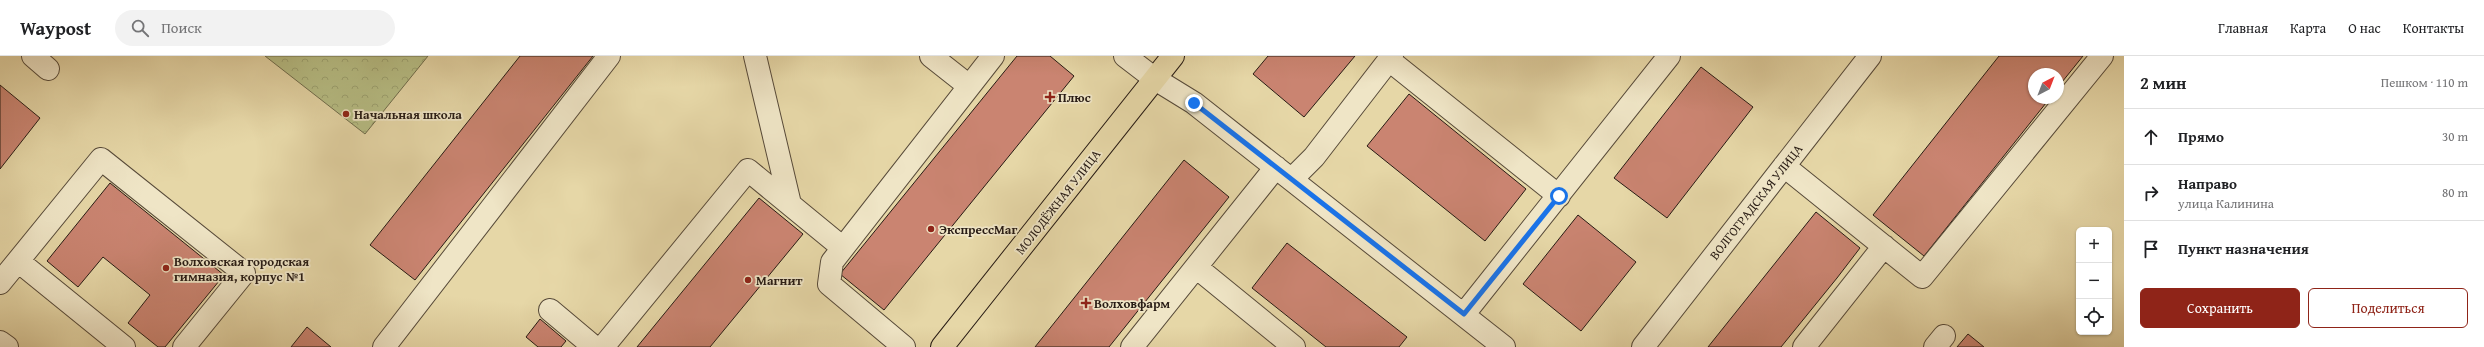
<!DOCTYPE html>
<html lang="ru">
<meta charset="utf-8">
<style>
:root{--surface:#fff;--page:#f2f2f2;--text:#202124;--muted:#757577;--line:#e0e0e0;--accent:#8f2418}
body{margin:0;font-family:"Gentium Book Plus",serif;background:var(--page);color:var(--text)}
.controls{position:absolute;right:12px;bottom:12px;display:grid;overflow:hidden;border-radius:6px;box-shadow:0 1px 3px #0004}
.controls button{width:36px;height:36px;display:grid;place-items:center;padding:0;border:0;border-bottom:1px solid var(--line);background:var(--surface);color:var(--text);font:20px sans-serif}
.compass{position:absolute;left:2028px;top:12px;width:36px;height:36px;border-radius:50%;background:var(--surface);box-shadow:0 1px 3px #0004;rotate:42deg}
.stop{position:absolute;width:12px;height:12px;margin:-9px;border:3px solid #1a73e8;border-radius:50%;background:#fff}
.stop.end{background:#1a73e8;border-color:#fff;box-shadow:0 1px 4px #0008}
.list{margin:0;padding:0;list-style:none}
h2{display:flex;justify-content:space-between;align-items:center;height:52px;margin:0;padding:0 16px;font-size:17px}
h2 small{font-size:13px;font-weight:400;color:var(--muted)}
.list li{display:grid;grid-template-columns:26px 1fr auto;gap:12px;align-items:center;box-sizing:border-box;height:56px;padding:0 16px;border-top:1px solid var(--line)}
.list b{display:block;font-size:15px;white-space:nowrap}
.list p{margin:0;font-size:13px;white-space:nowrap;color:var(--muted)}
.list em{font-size:13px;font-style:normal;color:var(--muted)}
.actions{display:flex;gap:8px;padding:12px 16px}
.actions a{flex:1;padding:9px 0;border:1px solid var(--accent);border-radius:6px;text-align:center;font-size:14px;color:var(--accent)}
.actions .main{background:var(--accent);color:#fff}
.icon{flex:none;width:22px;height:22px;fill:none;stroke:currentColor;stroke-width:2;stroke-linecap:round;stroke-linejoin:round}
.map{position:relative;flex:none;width:2124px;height:291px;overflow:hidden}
header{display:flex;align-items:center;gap:24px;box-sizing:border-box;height:56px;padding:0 20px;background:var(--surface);border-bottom:1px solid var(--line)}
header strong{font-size:19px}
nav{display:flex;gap:22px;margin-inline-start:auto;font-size:14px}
.search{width:280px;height:36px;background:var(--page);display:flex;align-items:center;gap:10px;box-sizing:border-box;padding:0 14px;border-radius:22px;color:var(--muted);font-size:15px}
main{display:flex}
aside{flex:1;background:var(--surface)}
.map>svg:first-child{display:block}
.forest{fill:url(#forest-crowns);stroke:#6f6c4c}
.building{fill:#ca8471;stroke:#271b14}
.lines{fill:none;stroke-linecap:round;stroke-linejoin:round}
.minor-casing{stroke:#574a39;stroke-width:24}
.major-casing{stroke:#271b14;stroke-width:24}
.minor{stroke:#efe5c6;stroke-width:22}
.major{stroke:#e6d7a7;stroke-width:22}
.route{stroke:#1a73e8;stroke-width:5}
.poi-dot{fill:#8f2418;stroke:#efe5c6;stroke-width:1.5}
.labels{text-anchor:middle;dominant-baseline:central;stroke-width:3.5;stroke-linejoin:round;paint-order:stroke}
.poi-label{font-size:13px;font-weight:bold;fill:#271b14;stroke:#efe5c6;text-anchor:start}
.street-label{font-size:13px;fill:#271b14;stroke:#efe5c6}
</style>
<header>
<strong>Waypost</strong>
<div class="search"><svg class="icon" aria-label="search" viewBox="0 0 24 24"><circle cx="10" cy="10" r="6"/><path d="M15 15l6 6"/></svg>Поиск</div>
<nav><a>Главная</a><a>Карта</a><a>О нас</a><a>Контакты</a></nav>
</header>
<main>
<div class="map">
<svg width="2124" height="291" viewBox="0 0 2124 291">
<defs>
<pattern id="forest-crowns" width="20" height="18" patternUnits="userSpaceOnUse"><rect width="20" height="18" fill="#b7be85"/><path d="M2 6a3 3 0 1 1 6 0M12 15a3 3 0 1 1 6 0" fill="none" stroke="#9da372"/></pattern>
</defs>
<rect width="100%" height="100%" fill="#e6d7a7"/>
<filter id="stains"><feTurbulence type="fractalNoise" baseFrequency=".005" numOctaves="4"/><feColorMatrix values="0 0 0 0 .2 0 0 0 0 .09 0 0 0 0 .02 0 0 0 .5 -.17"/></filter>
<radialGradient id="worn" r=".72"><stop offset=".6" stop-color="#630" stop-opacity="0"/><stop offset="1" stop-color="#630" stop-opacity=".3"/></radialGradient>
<path class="forest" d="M265,0H428L365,78Z"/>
<path class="building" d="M520,0H593L415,224L370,189Z
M1017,0H1050L1074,20L884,254L840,218Z
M1268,0H1355L1304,61L1253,18Z
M1999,0H2083L2058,31V18H2034V42H2050L1924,200L1873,159Z
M1701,11L1753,51L1667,162L1614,122Z
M0,29L40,62L0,113Z
M1409,38L1526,133L1485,185L1367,90Z
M1184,104L1229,141L1109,291H1035Z
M110,127L224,219L165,291H158L128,267L150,239L103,201L78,231L47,205Z
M759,142L803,178L710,291H637Z
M1816,156L1860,192L1837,222L1781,291H1708Z
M1578,159L1636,206L1581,275L1523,228Z
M1287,187L1407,281L1399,291H1326L1252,232Z
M540,263L566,285L561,291H538L526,281Z
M307,271L331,291H291Z
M1968,278L1984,291H1957Z"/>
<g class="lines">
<defs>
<path id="minor" d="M33,0L48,13
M755,0L790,148
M931,0L969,30
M1125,0L1155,23L1194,47L1504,291
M1389,4L1559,140
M1784,110L1922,221L2102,0
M1292,123L1314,101L1392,0
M18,205L124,291
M1196,211L1294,291
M0,227L101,103L244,217L184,291
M550,254L594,291
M1464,258L1669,0
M0,286L7,291
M384,291L609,0
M603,291L748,114L843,192
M904,291L829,228L832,206L993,0
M1132,291L1276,111
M1643,291L1870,0
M1804,291L1884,190
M1935,291L1944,280"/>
<path id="major" d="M942,291L1173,0"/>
</defs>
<use href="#minor" class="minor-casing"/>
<use href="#major" class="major-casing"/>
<use href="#minor" class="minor"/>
<use href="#major" class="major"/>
</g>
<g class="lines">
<path class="route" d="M1194,47L1464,258L1559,140"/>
</g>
<g class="poi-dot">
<path d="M1048 35h4v4h4v4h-4v4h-4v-4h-4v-4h4z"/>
<circle cx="346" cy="58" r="4"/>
<circle cx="931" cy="173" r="4"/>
<circle cx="166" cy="212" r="4"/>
<circle cx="748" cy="224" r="4"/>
<path d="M1084 241h4v4h4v4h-4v4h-4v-4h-4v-4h4z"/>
</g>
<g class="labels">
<g class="poi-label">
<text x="1058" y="41">Плюс</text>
<text x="354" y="58">Начальная школа</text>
<text x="939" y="173">ЭкспрессМаг</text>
<text x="174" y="205">Волховская городская<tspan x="174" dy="15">гимназия, корпус №1</tspan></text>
<text x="756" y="224">Магнит</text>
<text x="1094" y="247">Волховфарм</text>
</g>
<g class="street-label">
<text transform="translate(1058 146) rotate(-52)">МОЛОДЁЖНАЯ УЛИЦА</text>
<text transform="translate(1756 146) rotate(-52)">ВОЛГОГРАДСКАЯ УЛИЦА</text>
</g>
</g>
<rect width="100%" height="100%" filter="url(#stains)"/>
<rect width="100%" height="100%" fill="url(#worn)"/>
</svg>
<div class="controls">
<button>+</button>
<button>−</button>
<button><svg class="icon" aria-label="locate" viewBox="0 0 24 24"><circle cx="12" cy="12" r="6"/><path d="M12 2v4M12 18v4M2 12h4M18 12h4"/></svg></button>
</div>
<svg class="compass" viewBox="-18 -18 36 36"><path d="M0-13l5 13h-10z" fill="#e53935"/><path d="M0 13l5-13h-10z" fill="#757577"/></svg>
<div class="stop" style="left:1559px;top:140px"></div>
<div class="stop end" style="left:1194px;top:47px"></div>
</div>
<aside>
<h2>2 мин<small>Пешком · 110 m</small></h2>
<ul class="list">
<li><svg class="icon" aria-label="ahead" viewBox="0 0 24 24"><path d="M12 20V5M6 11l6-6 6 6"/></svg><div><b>Прямо</b></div><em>30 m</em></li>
<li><svg class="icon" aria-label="right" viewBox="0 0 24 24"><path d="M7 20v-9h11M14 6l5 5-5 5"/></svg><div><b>Направо</b><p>улица Калинина</p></div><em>80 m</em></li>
<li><svg class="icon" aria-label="arrive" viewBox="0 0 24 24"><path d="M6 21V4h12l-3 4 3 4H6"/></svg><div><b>Пункт назначения</b></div></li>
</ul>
<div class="actions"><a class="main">Сохранить</a><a>Поделиться</a></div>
</aside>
</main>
